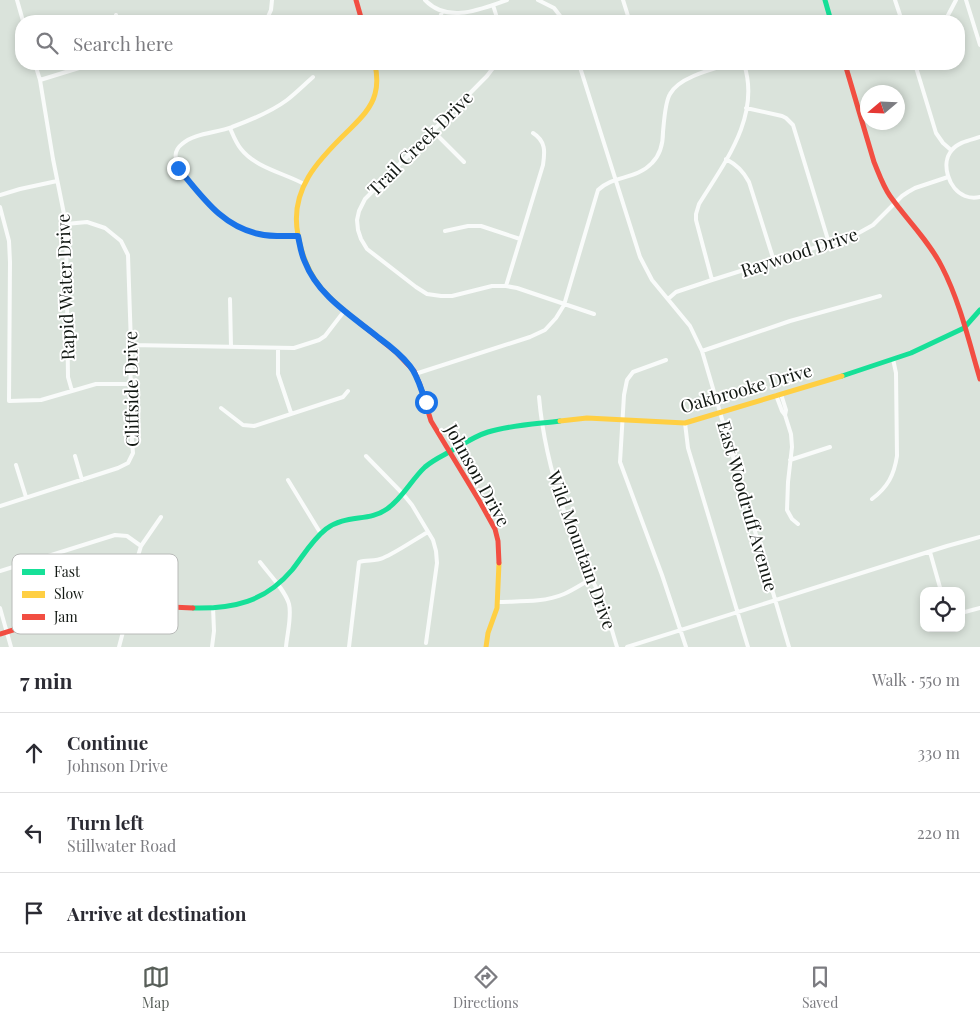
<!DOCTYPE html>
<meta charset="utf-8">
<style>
:root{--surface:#fff;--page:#f7f7f7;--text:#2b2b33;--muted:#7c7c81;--line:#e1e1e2;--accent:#585f59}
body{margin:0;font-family:"Playfair Display",serif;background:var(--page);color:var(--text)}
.controls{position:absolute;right:15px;bottom:15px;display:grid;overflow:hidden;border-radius:10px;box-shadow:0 2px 8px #0003}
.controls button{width:45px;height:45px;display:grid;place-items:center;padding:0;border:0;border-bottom:1px solid var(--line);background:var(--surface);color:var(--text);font:25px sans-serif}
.compass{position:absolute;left:860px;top:85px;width:45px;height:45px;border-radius:50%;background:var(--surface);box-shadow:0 2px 8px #0003;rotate:251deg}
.stop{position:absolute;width:15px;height:15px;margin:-11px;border:4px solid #1a73e8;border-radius:50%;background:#fff}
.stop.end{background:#1a73e8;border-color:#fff;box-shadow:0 1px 5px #0008}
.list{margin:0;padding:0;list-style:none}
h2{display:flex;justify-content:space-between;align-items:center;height:65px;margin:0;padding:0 20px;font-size:21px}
h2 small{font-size:16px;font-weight:400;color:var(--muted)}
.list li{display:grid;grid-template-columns:32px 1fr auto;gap:15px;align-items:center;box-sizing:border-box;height:80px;padding:0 20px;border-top:1px solid var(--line)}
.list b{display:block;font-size:19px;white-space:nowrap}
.list p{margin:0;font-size:16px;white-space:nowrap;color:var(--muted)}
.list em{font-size:16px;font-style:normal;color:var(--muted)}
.icon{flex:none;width:28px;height:28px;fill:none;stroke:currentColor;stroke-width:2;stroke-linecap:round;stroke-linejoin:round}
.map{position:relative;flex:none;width:980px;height:647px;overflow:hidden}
.search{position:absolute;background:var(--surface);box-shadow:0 2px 8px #0003;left:15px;right:15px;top:15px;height:55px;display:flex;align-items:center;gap:12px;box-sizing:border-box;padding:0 18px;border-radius:20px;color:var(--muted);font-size:19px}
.sheet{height:305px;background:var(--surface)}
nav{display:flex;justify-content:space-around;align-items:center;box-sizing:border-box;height:70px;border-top:1px solid var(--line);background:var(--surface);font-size:14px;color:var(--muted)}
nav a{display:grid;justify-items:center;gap:2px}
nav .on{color:var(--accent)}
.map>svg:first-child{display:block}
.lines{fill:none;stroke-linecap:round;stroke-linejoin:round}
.street{stroke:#f9fbfa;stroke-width:4}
.fast{stroke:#16e098;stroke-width:5}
.slow{stroke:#ffcf43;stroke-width:5}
.jam{stroke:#f24e42;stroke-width:5}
.route{stroke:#1a73e8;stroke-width:6}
.labels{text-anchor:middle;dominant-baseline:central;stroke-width:4;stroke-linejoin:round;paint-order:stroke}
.street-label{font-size:18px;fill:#121813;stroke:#fff}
.key{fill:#fff;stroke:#b8bab8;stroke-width:1}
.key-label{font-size:14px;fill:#121813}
</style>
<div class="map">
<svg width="980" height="647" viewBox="0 0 980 647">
<rect width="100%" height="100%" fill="#dae3db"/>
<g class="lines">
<path class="street" d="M17,0L23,21
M425,0C448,24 481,9 507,0
M538,0L554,8L564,21
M623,0L628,16L632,21
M895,0L902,21
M966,0L980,45
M493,5L498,21
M116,15L118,21
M266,21L271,10L272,0
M437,21L441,15L442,11
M652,21L655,20
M945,21L956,0
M35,64L40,80L53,159L66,224L68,377L72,391
M496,64L487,76L365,199L359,211L357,220L358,230L361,239L367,249L416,287L427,294L441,296H452L492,286H506L517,288L594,314
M579,64L640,257L652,280L690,326L702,351L789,647
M915,64L936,133L943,143L951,150
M40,80L92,64
M746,108L782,116L786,118L793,125L829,243
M230,128C233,135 236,143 241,149C256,168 284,173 304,184
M433,131L464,162
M980,137C971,140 958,142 952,150C940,163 949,190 965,196C970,198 975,198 980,197
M726,159C737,165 743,171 749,182L774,261
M0,195L20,189L57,181
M0,207L9,241L10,262L9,401L41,400L96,384H129
M445,231L468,226H481L520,239
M298,236C285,236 271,237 259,234C220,225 202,196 179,168C175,159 173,151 182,144C194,133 217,133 232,127C251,120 271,112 287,100C296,93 304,85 313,77
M712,280L696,220V214L699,204C725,162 761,116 744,64
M506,286L543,165C545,152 546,141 533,133
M230,299L231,347
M668,299L676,292L712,280L855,235L873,225L902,196L908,192L915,188L948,177
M131,345L294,348L319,340L325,336L345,310
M278,348V374L291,413
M702,351L790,321L880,296
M666,360L633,372L627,380L624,395L620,462L662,575L686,647
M415,374L530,337L545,330L556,318L564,305L598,190C613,175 636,180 652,163C660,155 663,143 663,132C664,122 665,102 670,94C679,77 713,69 730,64
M781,394L786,410L785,415
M776,395L782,411L785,415L791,434L792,447L788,482L787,510L792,519L798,524
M539,397C544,455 562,512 585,566C590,577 597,588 602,600C608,615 612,631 617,647
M221,408L243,425L254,426L343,397L348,391
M685,423L688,448L748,647
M75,456L82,480
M366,456L403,494L412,505L433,540L436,551L437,563L426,643
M790,460L830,447
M16,465L26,497
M288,480L321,534
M872,499C888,487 894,475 897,456L896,373L893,359
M0,506L118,468L128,463L133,453L130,417L131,345L128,255L121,241L105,228L87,222L66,224
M141,546L161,517
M930,552L941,591
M260,562C269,574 285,590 289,604C292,617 287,634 286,647
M0,571L115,535L127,536L141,546L138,556L125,624L119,647
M497,602C519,601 543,603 564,594C573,590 582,584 591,579
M0,608L11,647
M961,613L980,608
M212,647L214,631L213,607
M349,647L359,562C367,559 375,562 383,558C397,552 414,540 428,532
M627,647L947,546L980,537"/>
<path class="fast" d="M825,0L831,21
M842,376L911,353L964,328L980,310
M193,608C233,609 265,602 292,570C303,556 312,540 326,529C346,514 369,522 387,509C403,498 411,480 425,467C433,460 442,456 451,451C463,444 475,436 488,432C511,425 536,424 560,421"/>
<path class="slow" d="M360,323C326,297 306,279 298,235C289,190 318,160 348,131C359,120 371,109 375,94C378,84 377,74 375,64
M560,421L587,418L685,423L842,376
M486,647L488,633L497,608L499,563"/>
<path class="jam" d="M356,0L362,21
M845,64L874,162C879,174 883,186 890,196C907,220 929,241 942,267C960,302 969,342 980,379
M360,323L396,352L414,371L420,385L431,421L480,502L495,529L498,541L499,563
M0,634L90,606L105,604L193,608"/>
</g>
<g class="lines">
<path class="route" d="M178,168C202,196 221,226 259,234C271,237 285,236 298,236C300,245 301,254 305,262C318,296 352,316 379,338C390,346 402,356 410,366C418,376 421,390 426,402"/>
</g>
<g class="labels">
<g class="street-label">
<text transform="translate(420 143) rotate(-45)">Trail Creek Drive</text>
<text transform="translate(799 252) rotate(-18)">Raywood Drive</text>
<text transform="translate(65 287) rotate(-92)">Rapid Water Drive</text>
<text transform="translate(746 388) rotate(-16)">Oakbrooke Drive</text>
<text transform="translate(131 389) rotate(-91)">Cliffside Drive</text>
<text transform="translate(478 475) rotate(61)">Johnson Drive</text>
<text transform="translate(748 506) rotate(74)">East Woodruff Avenue</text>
<text transform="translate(582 550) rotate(70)">Wild Mountain Drive</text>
</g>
</g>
<rect x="12" y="554" width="166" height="80" rx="8" class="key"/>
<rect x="22" y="569" width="23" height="6" fill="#16e098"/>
<rect x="22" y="591" width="23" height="7" fill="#ffcf43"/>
<rect x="22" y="614" width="23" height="6" fill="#f24e42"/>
<g class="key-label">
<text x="54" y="577">Fast</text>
<text x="54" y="599">Slow</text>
<text x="54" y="622">Jam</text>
</g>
</svg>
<div class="controls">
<button><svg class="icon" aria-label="locate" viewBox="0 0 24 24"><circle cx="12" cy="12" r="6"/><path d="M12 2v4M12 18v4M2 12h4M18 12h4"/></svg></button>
</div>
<svg class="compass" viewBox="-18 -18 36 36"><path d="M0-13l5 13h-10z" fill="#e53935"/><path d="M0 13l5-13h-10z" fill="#7c7c81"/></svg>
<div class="stop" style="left:426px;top:402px"></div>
<div class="stop end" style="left:178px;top:168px"></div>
<div class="search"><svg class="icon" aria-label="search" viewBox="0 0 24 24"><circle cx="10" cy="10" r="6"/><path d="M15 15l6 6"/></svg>Search here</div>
</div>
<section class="sheet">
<h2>7 min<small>Walk · 550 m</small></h2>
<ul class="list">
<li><svg class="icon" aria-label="ahead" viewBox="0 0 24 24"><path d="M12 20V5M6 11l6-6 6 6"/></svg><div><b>Continue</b><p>Johnson Drive</p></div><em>330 m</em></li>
<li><svg class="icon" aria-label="left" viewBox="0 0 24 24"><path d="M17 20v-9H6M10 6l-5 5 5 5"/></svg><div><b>Turn left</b><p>Stillwater Road</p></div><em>220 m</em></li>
<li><svg class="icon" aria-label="arrive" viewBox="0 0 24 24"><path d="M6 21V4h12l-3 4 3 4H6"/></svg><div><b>Arrive at destination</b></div></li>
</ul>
</section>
<nav>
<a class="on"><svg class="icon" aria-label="map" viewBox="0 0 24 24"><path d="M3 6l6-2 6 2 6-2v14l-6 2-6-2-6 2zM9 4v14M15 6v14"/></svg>Map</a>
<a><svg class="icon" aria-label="directions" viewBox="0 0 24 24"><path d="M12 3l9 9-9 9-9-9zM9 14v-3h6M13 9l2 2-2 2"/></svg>Directions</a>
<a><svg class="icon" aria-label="saved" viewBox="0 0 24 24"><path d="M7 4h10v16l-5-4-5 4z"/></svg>Saved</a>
</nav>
